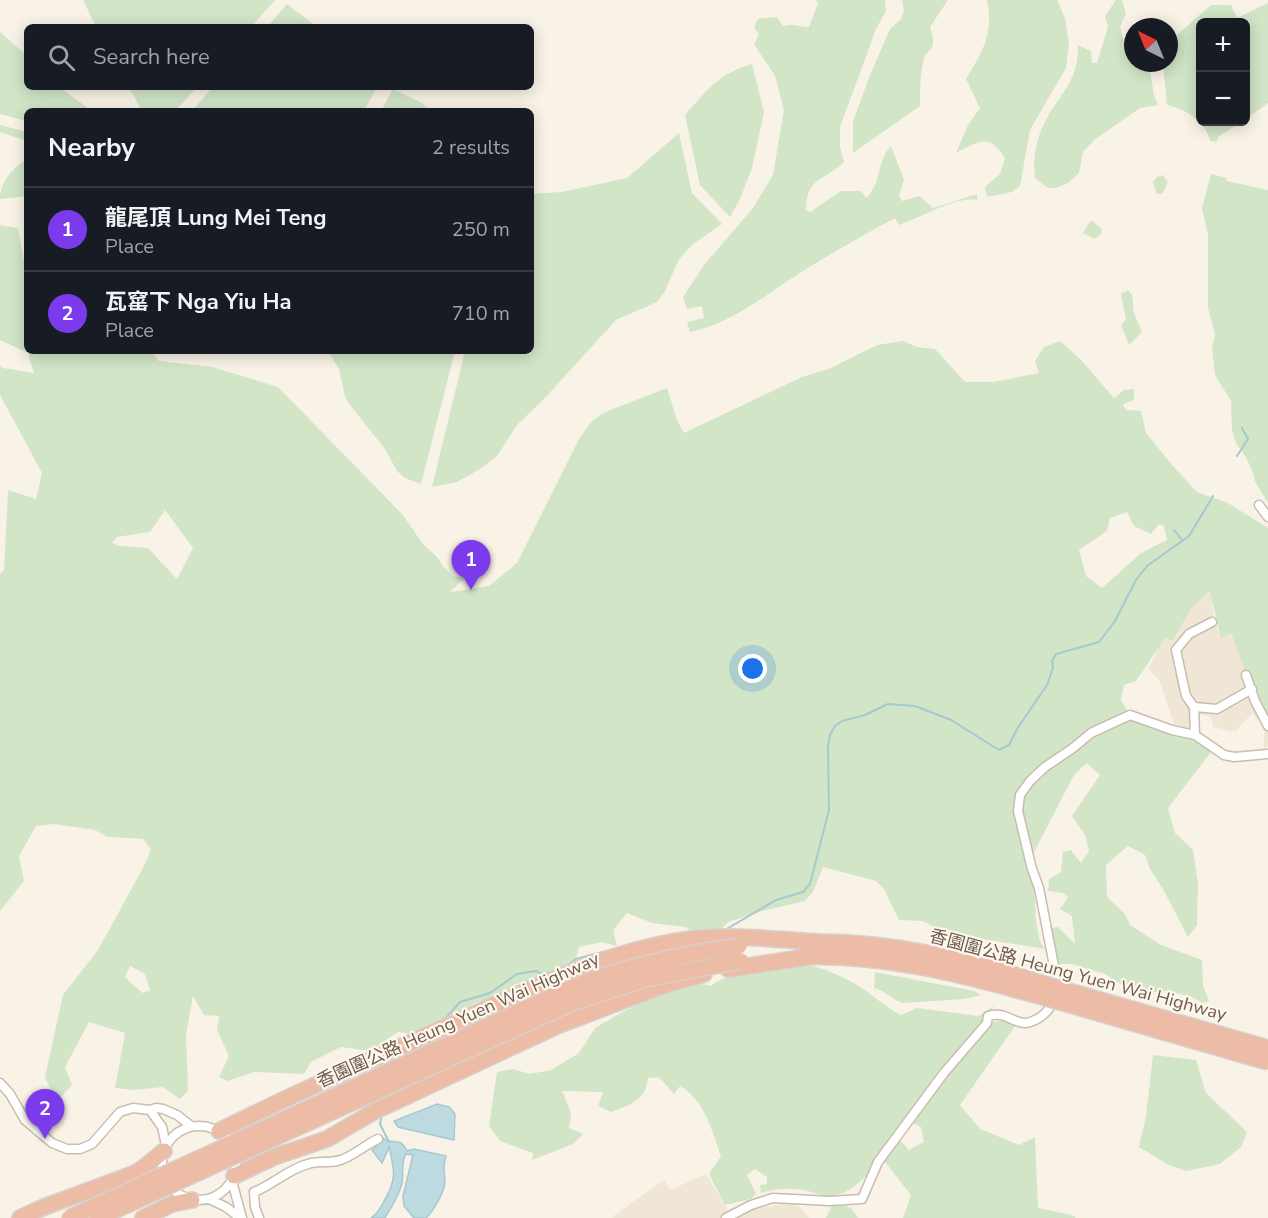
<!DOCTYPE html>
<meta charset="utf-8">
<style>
:root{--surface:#171b24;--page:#20242c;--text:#f1f3f6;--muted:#9ea1a6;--line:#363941;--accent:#7c3aed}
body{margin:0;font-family:"Nunito Sans","Noto Sans SC",sans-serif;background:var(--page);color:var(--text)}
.controls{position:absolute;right:18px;top:18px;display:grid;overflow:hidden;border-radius:9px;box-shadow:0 3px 15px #0003}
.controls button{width:54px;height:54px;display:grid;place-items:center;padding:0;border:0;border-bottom:2px solid var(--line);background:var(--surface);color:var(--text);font:30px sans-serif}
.compass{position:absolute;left:1124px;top:18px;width:54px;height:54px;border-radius:50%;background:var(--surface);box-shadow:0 3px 15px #0003;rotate:317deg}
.you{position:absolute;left:753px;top:669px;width:21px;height:21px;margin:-15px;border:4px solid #fff;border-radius:50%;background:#1a73e8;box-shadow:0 0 0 9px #1a73e833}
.badge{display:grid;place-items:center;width:39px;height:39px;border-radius:50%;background:var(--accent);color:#fff;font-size:20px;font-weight:700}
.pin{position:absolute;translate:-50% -50px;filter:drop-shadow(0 2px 3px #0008)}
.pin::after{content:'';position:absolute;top:32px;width:21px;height:18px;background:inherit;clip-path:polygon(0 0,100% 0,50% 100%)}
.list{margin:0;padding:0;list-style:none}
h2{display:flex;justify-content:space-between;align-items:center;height:78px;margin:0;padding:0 24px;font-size:26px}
h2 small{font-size:20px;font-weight:400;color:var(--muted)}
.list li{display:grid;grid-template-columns:39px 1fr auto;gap:18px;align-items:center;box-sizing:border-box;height:84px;padding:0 24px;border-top:2px solid var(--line)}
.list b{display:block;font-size:22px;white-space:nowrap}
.list p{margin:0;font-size:20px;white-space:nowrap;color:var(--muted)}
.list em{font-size:20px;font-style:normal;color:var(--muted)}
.icon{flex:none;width:33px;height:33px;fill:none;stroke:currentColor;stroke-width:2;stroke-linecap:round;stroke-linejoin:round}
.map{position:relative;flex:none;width:1268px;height:1218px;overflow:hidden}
.search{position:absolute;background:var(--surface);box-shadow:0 3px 15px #0003;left:24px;top:24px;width:510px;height:66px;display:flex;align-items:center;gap:15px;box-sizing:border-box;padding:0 21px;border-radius:9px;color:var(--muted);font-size:22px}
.panel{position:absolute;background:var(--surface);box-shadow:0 3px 15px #0003;left:24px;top:108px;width:510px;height:246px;border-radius:9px}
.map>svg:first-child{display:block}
.residential{fill:#f0e6d6}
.green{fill:#d2e5c7;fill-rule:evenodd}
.water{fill:#bedae1;stroke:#a5c8d1;stroke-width:1.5}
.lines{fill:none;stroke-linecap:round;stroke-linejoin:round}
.stream{stroke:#a5c8d1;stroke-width:2}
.street-casing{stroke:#cabcae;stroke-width:11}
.highway-casing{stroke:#d7d1ce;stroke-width:18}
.street{stroke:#fff;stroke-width:8}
.highway{stroke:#ecbca6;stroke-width:15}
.highway-bridge-casing{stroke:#d7d1ce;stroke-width:18;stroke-linecap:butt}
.highway-bridge{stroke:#ecbca6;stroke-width:15}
.labels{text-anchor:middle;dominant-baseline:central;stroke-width:4.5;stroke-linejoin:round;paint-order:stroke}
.street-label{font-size:18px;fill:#705c4f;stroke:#fdf7ed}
</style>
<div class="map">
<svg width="1268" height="1218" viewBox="0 0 1268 1218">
<rect width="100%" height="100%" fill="#f9f3e7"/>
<path class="residential" d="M1211,591L1213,612L1221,639L1231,632L1268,710V745L1264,750V726L1252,713L1235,732L1213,727L1211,716L1198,714L1200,734L1174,725L1160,682L1149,669L1163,637L1174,641L1191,609Z
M706,1174L730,1214L792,1202L803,1210L809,1218H613V1216L664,1180L670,1190Z"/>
<path class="green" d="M83,0H275L251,27H96Z
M816,0H885L886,11L876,29L840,127V147L844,162C824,182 807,175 806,210L810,212L841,191H861L866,198C882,184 876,162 891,146L904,180L899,196L902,201L919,196L933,208L977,194V200C956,196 920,218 899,225L895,218C864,235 833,252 803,271C766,294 734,323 690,332L687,322L704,318L702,306L687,309L683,297L704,265L753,208L773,175L784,110L775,76L754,44L759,34L754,28L758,19L777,17L783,26L791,25L809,27L818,3Z
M902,0H948L930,27C938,54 928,44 923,62C920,77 920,91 920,106L853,153V121L870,75L890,29L901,19L904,11Z
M987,0H1057L1065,18L1069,44L1066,68L1030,130L1020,186L1012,192L987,197L985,187L1000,174L1005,158C989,133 979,141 956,153L968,125L980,108L966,79C983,51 994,34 987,0Z
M1116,0H1122L1126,14L1120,27L1126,49L1133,47V63H1149L1154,96L1158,105L1140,108L1094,140L1083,152L1079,173L1068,183L1056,188H1048L1035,178C1032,158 1037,135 1047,118C1054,104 1066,92 1072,77C1077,67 1078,56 1078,45L1091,51L1092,63H1097L1108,27L1105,16Z
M1268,3V103L1246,119V22H1200V122H1241L1218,137L1217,142L1210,141C1206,122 1186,109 1167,105L1163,64L1169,63V42L1211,5H1231L1237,18Z
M287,4L317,27H267Z
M0,32L27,56V87H59L92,111H27V121L0,114Z
M752,64L764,112L752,168L740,199L730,217L700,185L685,115C709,88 717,75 752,64Z
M129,87H197L175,111H142Z
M213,87H377L364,111H192Z
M393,89L422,103L430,111H381Z
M0,125L27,132V141L0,132Z
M679,133L692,193L722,224L693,244L679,259L665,291L657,302L616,320L543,400L517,425L497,456L480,469L457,482L432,487L465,351H531V194L562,192L627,178Z
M27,159V196L0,199C0,182 13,167 27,159Z
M1211,174L1227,178V181L1268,190V503L1254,480L1255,478L1247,459L1236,443L1232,431L1231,401L1215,375L1212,349L1215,334L1208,308V235L1202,208Z
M1163,175L1168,182L1162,194H1157L1153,182L1157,177Z
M1091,220L1102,229L1101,234L1094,239L1083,233Z
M0,225L18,228L27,279V351H151L159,361L212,367L278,387L402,514L423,544L437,557L443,566L453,576L465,578L450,592L489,586L517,563L578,441C587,427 593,417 608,411L667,388L677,420L684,433L802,377L831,368L877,345L903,341L917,347L935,349L965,382H994L1039,373L1035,361L1044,347L1060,341L1082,361L1114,398L1124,390L1134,389V400L1123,404L1126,410L1141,411L1146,433L1173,466L1197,492L1228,503L1268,528V715L1259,707L1231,633L1221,639L1210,591L1191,609L1173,641L1165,638L1136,681L1124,685L1121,700L1133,721L1201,741L1211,752L1168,808L1175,833L1193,850L1198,884L1197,925L1188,937L1163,889L1150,869L1145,855L1128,846L1106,865L1107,897L1125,914L1130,925L1161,945L1202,960L1203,985L1209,1001L1204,1003L1191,997L1169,991L1143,993L1124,986L1105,974L1071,964H1055L1050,928L1058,927L1075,944L1072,916L1060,909L1068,897L1063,893L1048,891L1049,879L1061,872L1063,852L1071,850L1081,863L1089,851L1085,835L1072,816L1100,775L1087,763L1074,775L1033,854L1036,922L1040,942L1045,949L945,933L923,921L899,920L884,889L876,881L823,867L813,892L805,901L762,911L728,922L707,945L705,939L685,927L652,923L627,913L613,930L617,946L602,942L579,947L574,966L534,981L515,984L509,992L473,1004L455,1017L411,1034L398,1032L370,1051L341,1047L311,1062L304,1074L254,1072L228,1081L219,1077L229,1056L217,1030L219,1016L204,1015L193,996L186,1035L188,1091L180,1099L163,1087L133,1090L115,1088L125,1033L89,1022L65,1067L72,1085L56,1102L45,1077L63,995L98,950L145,864L151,849L143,839L107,837L95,830L54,824L36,826L19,856L24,881L0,911V574L4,570L8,490L36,499L42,473L0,395V366L3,368L34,373L28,353L0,340ZM165,510L193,548L177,579L148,548L120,546L112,543L117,537L150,532ZM1127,512L1134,526L1151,534L1159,524L1164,526L1167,540L1141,553L1102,588L1086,576L1079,550L1107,531L1110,518ZM130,966L145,974L150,990L142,993L125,977Z
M1128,290L1132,295L1134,313L1142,332L1129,345L1121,325L1126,319L1121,294Z
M328,351H455L421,484L405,478L397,471L385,449L350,405L345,397L339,369Z
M813,966C828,970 843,977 857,985C872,994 885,1007 901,1015L917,1008L979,1016L994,1006L987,1020L972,1033L913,1110L987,1023L1008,1020L1015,1026L960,1105L980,1129L1019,1145L1035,1137L1038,1208L1072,1215L1076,1218H903L911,1195L881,1157C868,1175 853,1194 830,1196C823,1197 814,1192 807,1191C791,1187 776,1189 761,1193L760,1185L767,1184V1177L755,1169L747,1175L756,1193L751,1199L725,1205L709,1174L721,1156C712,1131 704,1099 680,1086L674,1094L659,1077L648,1078C646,1100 630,1105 611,1112L598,1106L603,1092L562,1091L571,1113L569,1128L583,1134L573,1144L532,1160L533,1153L500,1141L489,1126L497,1072L513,1069L530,1074L551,1070L579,1053L595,1028L626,1010L669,991L702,984L711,986C729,970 789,967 813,966ZM908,1120L921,1127L924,1142L909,1150L897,1137Z
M875,972L974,991L981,995L965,999L903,1003C892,1000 886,991 874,988Z
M1153,1055L1196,1060L1206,1093L1247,1132L1241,1147L1220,1164L1186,1171L1167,1164L1139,1147L1146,1116Z
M834,1201L851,1208L858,1218H826Z"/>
<path class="water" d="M437,1104L449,1107L455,1114L454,1140L398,1127L394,1121Z
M383,1138C393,1146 399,1135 407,1151L414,1149L446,1156C443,1166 444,1170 445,1180C446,1189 433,1212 426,1218H414L404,1206L403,1196L413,1155L406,1154C400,1164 404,1172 402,1183C399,1196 392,1206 385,1218H371C377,1214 380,1209 383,1203C397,1180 395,1171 389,1147L382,1163L372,1150L376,1147L379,1140Z"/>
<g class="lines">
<path class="stream" d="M1237,456L1248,439L1242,428
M1174,530L1182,540
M725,930L776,900L803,892L810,884L829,810L828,747L830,735L835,726L842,721L865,715L888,704L915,706L951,720L999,750L1009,745L1017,729L1047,685L1053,668L1052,661L1056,654L1099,642L1115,621L1136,580L1147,566L1189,536L1213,496
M567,966L576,959L614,949
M445,1019L460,1002L490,993L517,974L536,971L546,976
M382,1114L380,1124L389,1142"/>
<defs>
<path id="street" d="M1259,505L1268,517
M1246,675L1255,701L1268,726
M1194,707L1217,709L1252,689
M1195,735L1194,707L1186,696L1176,650L1189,634L1212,622
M0,1083L10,1094L25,1120L52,1143L67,1149H80L92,1144L120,1112L133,1108L150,1110L156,1108L163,1109L177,1115L191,1126
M150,1110L162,1127L166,1145
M162 1163a37 37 0 1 1 74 0a37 37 0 1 1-74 0Z
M232,1181L242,1218
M209,1199L226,1207L240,1218
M259,1218L255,1207L254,1192C273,1185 288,1169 308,1164C317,1161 327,1163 337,1161C352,1158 364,1145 378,1139
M726,1218L751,1205L773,1198L830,1201L862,1199L878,1162L944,1073L987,1023L988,1016C1006,1011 1010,1022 1025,1023C1030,1023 1035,1020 1039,1018C1057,1006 1056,991 1055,971L1039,888L1032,869L1018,811L1020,795L1030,781L1045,767L1073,748L1091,733L1130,715L1172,730L1195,735L1224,755L1234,757L1268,754"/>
<path id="highway" d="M811,942C892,941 970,960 1047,985
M799,957C882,953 964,975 1043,997
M728,969L808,957
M219,1131C295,1093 372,1059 450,1025C526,991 601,953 684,940C729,933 775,940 820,942
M234,1176L274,1157L327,1139L375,1111L559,1025L667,984L704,974
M20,1218L44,1207L133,1174L142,1169L164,1151
M143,1218L172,1204L192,1200"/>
</defs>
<use href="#street" class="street-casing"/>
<use href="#highway" class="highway-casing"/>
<use href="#street" class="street"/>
<use href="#highway" class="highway"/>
<defs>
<path id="highway-bridge" d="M1047,985L1268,1048
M1043,997L1268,1062
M69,1218L573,987C627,966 682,954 739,946
M98,1218L574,1002L649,978L741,961"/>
</defs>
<use href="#highway-bridge" class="highway-bridge-casing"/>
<use href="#highway-bridge" class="highway-bridge"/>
</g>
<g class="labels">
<g class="street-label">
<text transform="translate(1078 975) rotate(15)">香園圍公路 Heung Yuen Wai Highway</text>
<text transform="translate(458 1020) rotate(-24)">香園圍公路 Heung Yuen Wai Highway</text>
</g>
</g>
</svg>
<div class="controls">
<button>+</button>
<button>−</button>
</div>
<svg class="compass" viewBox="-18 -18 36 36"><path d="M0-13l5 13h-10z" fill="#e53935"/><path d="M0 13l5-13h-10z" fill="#9ea1a6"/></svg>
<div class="you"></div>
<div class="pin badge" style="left:471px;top:590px">1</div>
<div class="pin badge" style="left:45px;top:1139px">2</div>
<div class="search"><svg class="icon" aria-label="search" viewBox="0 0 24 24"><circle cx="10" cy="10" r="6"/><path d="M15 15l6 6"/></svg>Search here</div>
<section class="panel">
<h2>Nearby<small>2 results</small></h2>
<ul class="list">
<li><span class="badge">1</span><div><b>龍尾頂 Lung Mei Teng</b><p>Place</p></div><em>250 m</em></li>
<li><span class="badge">2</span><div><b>瓦窰下 Nga Yiu Ha</b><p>Place</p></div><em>710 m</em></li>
</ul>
</section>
</div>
